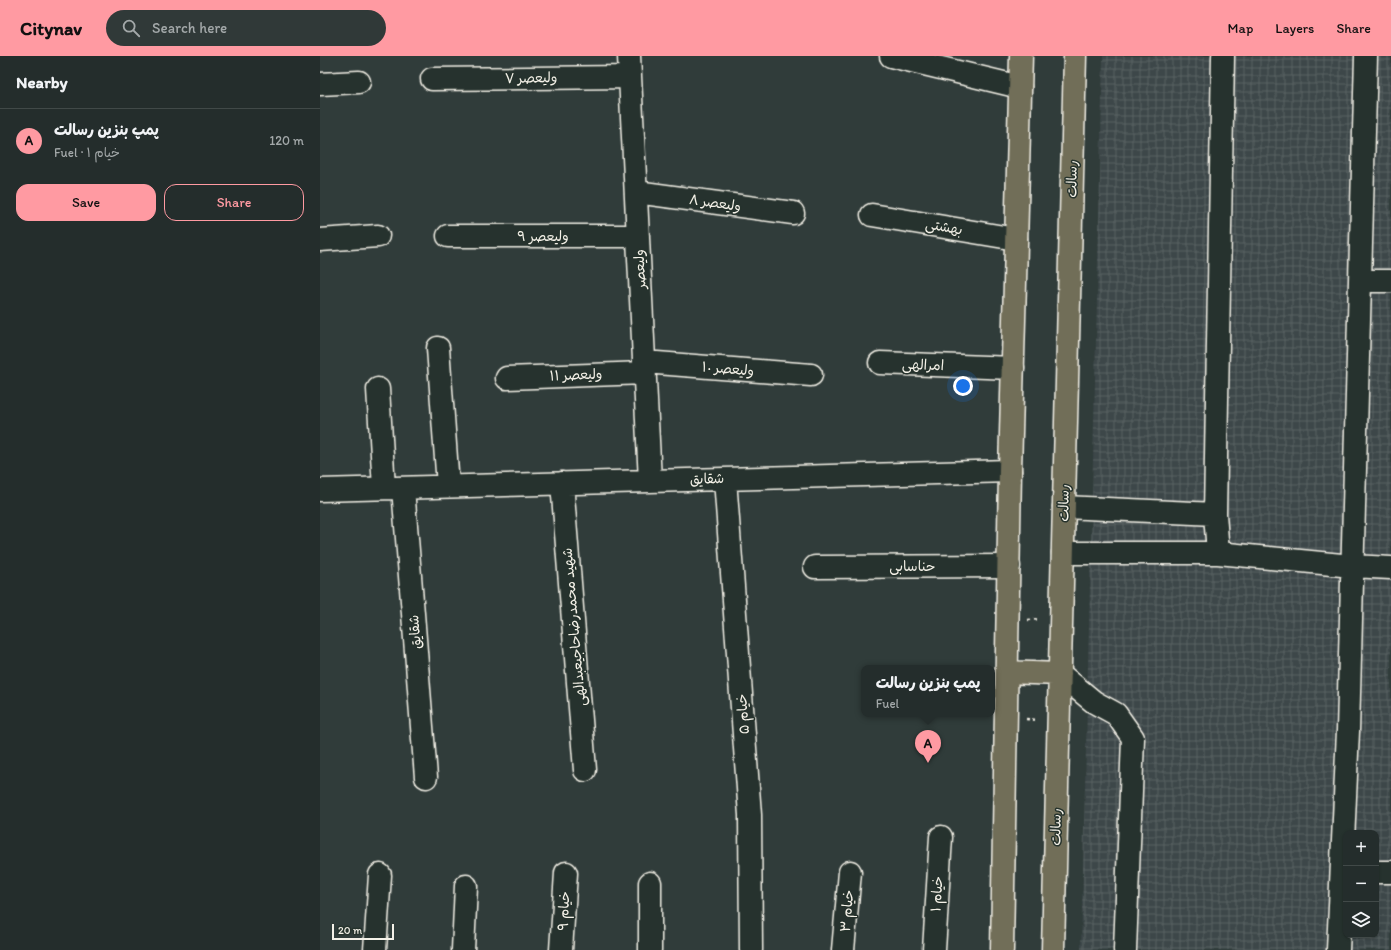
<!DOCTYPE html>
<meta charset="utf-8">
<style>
:root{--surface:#242d2c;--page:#303938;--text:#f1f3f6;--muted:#a3a8a9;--line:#414948;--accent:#ff9aa2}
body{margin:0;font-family:Itim,"Playpen Sans Arabic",sans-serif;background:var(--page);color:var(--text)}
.controls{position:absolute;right:12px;bottom:12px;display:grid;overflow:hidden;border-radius:8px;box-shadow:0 1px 3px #0004}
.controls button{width:36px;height:36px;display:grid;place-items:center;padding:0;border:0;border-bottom:1px solid var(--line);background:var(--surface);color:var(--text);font:20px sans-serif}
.scale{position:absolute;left:12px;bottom:10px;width:62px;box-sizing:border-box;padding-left:4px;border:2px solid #f4f1e8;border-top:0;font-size:11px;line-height:14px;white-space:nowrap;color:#f4f1e8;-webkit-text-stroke:3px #26332d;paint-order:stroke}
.you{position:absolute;left:643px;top:330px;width:14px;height:14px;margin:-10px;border:3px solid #fff;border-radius:50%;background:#1a73e8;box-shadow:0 0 0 6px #1a73e833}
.badge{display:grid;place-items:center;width:26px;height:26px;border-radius:50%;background:var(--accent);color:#111;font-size:13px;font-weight:700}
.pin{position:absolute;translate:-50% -33px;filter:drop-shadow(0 1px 2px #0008)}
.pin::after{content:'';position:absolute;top:21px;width:14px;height:12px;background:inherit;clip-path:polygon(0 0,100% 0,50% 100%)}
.popup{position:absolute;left:541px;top:609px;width:134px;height:52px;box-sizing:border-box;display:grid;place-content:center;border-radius:8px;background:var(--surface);filter:drop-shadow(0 1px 3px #0005);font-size:13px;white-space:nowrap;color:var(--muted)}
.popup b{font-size:15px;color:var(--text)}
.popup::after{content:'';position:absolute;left:50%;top:100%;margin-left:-8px;border:8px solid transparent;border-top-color:var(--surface)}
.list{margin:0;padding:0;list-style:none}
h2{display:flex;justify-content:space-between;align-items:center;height:52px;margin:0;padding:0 16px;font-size:17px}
h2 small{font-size:13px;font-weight:400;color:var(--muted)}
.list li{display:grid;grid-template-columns:26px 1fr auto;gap:12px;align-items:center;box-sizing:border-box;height:64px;padding:0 16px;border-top:1px solid var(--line)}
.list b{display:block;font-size:15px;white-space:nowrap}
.list p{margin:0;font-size:13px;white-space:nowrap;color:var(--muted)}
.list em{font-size:13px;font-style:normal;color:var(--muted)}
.actions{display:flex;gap:8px;padding:12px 16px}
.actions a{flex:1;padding:9px 0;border:1px solid var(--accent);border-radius:12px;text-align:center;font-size:14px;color:var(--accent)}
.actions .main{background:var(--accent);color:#111}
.icon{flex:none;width:22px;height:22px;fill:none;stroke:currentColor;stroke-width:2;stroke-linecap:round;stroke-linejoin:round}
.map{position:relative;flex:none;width:1071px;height:894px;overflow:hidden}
header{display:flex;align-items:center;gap:24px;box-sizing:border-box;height:56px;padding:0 20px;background:var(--accent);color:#111}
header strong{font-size:19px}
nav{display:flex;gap:22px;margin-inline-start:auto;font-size:14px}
.search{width:280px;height:36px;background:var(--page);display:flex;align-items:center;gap:10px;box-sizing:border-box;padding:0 14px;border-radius:22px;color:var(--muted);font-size:15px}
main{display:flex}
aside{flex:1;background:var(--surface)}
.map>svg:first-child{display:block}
.industrial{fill:url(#industrial-grid);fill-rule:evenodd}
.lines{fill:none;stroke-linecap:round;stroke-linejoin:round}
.minor-casing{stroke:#f4f1e8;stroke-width:25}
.major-casing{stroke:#f4f1e8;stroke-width:25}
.path{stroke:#f4f1e8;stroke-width:2.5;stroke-dasharray:3 3;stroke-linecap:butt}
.minor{stroke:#26332d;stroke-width:22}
.major{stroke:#716e59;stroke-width:22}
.labels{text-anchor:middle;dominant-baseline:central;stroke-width:3;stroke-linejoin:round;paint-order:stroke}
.street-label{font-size:14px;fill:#f4f1e8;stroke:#26332d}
</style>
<header>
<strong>Citynav</strong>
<div class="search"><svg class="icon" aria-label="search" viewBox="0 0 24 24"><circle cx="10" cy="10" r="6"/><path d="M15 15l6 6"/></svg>Search here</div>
<nav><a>Map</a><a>Layers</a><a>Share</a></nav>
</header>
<main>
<aside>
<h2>Nearby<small></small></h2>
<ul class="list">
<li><span class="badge">A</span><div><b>پمپ بنزین رسالت</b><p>Fuel · خیام ۱</p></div><em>120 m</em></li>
</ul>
<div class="actions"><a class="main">Save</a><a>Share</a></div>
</aside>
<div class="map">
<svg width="1071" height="894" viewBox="0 0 1071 894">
<defs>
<pattern id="industrial-grid" width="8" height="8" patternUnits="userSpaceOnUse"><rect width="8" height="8" fill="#3c4649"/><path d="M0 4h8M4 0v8" fill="none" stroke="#596163"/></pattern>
</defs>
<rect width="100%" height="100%" fill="#303c3a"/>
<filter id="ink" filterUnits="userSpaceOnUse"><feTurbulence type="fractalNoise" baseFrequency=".025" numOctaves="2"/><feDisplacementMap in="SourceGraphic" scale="8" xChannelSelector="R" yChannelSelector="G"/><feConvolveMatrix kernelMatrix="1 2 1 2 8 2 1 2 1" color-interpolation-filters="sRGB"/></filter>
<g filter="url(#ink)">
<path class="industrial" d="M783,0H1071V894H761ZM1026,777H1056V879H1026Z"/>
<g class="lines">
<defs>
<path id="minor" d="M309,0L330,425
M571,0L700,31
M112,23L310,21
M0,28L39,26
M316,136L473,157
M552,159L696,183
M128,180H318
M0,184L58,180
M1040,225H1071
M118,292L128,430
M324,306L491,319
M560,307L693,312
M187,322L325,317
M58,333L64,432
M405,423L430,759L431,894
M242,427L265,714
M83,432L106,721
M0,434L690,415
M744,451L895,458
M743,497H898L1032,510L1071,512
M898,497L895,458L903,0
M495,511L689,510
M740,618L774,646L796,658L813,682L805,894
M1056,816H1071
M55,894L60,819
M143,894L146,830
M241,894L246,817
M330,894V827
M523,894L530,816
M614,894L621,781
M1018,894L1028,675L1046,0"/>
<path id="major" d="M687,616L740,618
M682,894L690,415L701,0
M733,894L755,0"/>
</defs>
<use href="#minor" class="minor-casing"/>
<use href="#major" class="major-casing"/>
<path class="path" d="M708,564L719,563
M706,663L717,664"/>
<use href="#minor" class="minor"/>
<use href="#major" class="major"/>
</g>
</g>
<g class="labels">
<g class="street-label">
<text transform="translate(211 22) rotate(-1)">ولیعصر ۷</text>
<text transform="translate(752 123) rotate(-89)">رسالت</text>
<text transform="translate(395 147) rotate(8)">ولیعصر ۸</text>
<text transform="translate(624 171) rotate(10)">بهشتی</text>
<text x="223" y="180">ولیعصر ۹</text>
<text transform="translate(320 213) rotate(-93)">ولیعصر</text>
<text transform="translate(603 309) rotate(2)">امرالهی</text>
<text transform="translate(408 313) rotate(5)">ولیعصر ۱۰</text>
<text transform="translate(256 319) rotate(-2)">ولیعصر ۱۱</text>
<text transform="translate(387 423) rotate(-2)">شقایق</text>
<text transform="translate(744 447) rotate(-89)">رسالت</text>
<text x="592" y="510">حناسابی</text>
<text transform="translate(254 571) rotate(-95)">شهید محمدرضاحاجیعبدالهی</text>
<text transform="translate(95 576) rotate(-95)">شقایق</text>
<text transform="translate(423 658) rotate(-94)">خیام ۵</text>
<text transform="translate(736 771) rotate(-89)">رسالت</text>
<text transform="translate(617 838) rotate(-86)">خیام ۱</text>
<text transform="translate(244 855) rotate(-87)">خیام ۹</text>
<text transform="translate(527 855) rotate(-85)">خیام ۳</text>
</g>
</g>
</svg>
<div class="controls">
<button>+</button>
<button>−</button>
<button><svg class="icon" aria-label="layers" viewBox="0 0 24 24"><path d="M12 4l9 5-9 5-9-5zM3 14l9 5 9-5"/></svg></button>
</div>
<div class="scale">20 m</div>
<div class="you"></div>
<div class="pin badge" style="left:608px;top:707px">A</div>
<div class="popup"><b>پمپ بنزین رسالت</b>Fuel</div>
</div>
</main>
